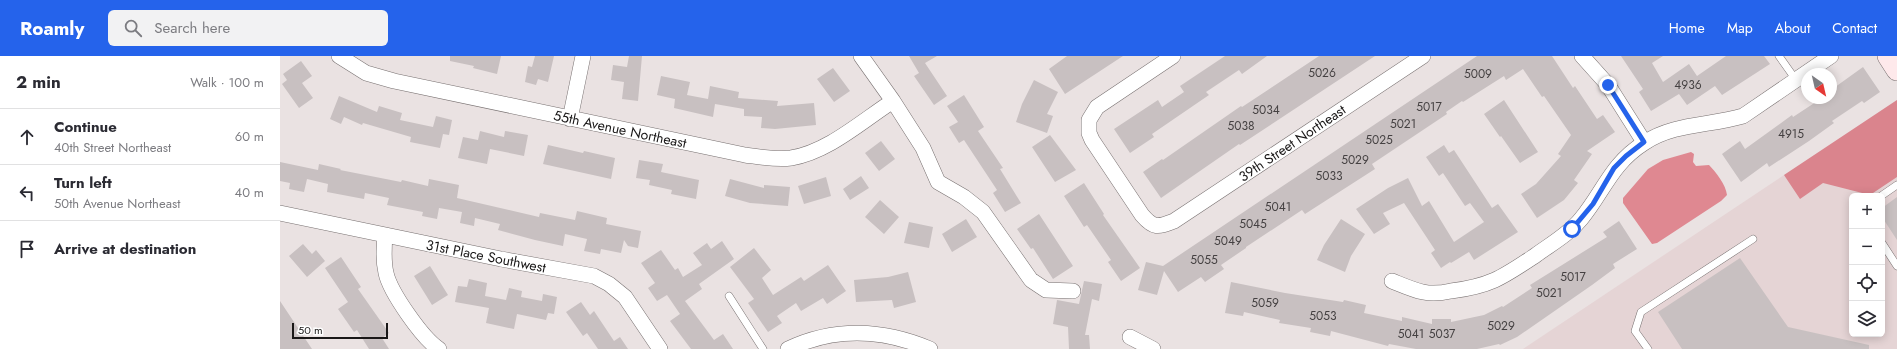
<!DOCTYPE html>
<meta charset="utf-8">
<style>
:root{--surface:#fff;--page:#f2f2f3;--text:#2b2b33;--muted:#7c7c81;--line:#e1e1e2;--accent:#2563eb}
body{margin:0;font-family:Jost,sans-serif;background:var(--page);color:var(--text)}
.controls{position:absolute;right:12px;bottom:12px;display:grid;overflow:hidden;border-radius:6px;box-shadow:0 2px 10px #0003}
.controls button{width:36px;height:36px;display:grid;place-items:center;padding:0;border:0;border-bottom:1px solid var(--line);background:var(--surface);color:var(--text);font:20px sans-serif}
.compass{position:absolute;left:1521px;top:12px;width:36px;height:36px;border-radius:50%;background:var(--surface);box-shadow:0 2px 10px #0003;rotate:146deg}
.scale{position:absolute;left:12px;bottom:10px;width:96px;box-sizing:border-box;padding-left:4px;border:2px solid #191717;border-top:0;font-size:11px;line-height:14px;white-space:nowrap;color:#191717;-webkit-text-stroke:3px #fff;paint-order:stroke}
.stop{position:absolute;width:12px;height:12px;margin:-9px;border:3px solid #2563eb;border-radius:50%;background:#fff}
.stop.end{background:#2563eb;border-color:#fff;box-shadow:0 1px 4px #0008}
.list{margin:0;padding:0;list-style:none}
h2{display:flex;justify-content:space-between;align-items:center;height:52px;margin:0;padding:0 16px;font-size:17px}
h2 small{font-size:13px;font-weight:400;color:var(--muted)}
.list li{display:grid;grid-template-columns:26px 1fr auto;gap:12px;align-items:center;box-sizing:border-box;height:56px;padding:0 16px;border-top:1px solid var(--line)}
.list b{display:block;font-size:15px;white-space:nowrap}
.list p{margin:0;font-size:13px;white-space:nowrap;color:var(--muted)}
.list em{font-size:13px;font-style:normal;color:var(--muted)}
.icon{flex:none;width:22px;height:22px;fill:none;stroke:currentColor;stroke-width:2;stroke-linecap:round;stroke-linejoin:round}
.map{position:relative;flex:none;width:1617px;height:293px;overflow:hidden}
header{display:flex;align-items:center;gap:24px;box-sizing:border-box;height:56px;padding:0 20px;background:var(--accent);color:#fff}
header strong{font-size:19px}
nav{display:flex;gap:22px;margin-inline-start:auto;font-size:14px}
.search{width:280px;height:36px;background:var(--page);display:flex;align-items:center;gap:10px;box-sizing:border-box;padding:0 14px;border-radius:6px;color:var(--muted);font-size:15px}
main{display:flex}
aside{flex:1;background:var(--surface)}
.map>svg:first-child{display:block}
.built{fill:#e5d4d5;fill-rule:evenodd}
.forest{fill:#da848d}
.water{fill:#df8891}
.building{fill:#c8c0c1}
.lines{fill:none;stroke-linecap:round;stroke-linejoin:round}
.service-casing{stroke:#777070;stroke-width:8}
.minor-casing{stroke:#777070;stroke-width:16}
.secondary-casing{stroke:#777070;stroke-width:22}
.service{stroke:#fff;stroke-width:7}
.minor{stroke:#fff;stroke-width:15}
.secondary{stroke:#fee9eb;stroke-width:21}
.route{stroke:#2563eb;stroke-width:5}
.labels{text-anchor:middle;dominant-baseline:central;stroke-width:3;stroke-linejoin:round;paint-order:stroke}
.number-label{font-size:12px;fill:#454142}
.street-label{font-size:14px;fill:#191717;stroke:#fff}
</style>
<header>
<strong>Roamly</strong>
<div class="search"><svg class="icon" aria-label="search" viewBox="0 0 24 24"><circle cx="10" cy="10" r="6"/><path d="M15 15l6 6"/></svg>Search here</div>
<nav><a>Home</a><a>Map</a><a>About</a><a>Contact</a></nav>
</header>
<main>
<aside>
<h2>2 min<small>Walk · 100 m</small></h2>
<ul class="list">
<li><svg class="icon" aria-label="ahead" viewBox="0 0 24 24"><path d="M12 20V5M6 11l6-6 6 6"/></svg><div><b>Continue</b><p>40th Street Northeast</p></div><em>60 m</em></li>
<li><svg class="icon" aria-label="left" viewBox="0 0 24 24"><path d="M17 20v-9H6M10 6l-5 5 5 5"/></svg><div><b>Turn left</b><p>50th Avenue Northeast</p></div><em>40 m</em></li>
<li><svg class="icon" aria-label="arrive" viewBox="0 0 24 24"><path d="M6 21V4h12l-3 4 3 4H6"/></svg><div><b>Arrive at destination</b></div></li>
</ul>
</aside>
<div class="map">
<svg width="1617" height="293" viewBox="0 0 1617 293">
<rect width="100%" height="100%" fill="#eae2e2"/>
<path class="built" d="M1617,44V293H1243L1504,119ZM1572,140H1602V278H1572Z"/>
<path class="forest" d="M1617,44V121L1590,139L1543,127L1520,143L1504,119Z"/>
<path class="water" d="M1411,96L1414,98L1413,106L1416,110L1429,109C1436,116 1446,129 1447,139L1441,145L1377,187L1372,188L1343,147V142L1368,113L1383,104Z"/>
<path class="building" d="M170,0H221L217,18L193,12L194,10L170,5Z
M255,0H274L268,26L258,23L256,29L245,26L248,10L252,11Z
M349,0H362L358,45L342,43L344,26L331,24L333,9L347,11Z
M629,0H657L645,7L667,40L654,49L634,20L639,17Z
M787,0H843L785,38L769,13Z
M945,0H987L962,18L959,14L926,36L929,39L872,78L874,81L850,97L834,73L878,44L882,51L904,36L900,30Z
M1039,0H1095L960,89L959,88L881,142L863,116L882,103L883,104L961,50L962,51Z
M1197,0H1272L1293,32L1295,30L1317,63L1323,59L1335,76L1307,95L1312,98L1294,124L1298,127L1284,144L1257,162L1241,138L1256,128L1281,100L1278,98L1291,79L1264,40L1262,41L1243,13L1226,24L1224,20L1183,46L1182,45L1166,56L1167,58L1092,108L1095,113L1025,158L1022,154L966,191V192L941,209L944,213L925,226L921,221L898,236L884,215L877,239L858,234L866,206L883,210Z
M1341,0H1383L1372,7L1383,26L1409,8L1417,20L1446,0H1484L1490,8L1442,39L1435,30L1407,49L1399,38L1371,55L1359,36L1363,33Z
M21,5L32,20L22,27L33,42L19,52L2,28L7,24L3,18Z
M1583,11L1600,36L1584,47L1582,45L1552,65L1554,67L1529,85L1489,111L1487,107L1461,126L1442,98L1460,85L1465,93L1512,59L1513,61L1542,42H1551V34Z
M553,12L570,35L554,46L537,23Z
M381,20L410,26L407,39L428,43L430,30L459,36L458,42L498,45L497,50L534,47L536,69L495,73L481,72L482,61L464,60V53L435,48L433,61L394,52L395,43L377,39Z
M754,24L778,36L767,58L773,60L767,77L736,66L742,48Z
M684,39L704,71L698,75L723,112L720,113L741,147L725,156L713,137L717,134L684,84L679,87L669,71L678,66L667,50Z
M59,40L97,56L99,50L122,57L120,64L153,71L156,60L172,64L169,79L163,78L160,92L130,86L131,81L83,67L82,69L64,61L61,68L50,63Z
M1224,44L1258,96L1240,107L1221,80L1220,81L1204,58Z
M200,75L224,81L225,75L248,79L244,100L210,93L207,108L178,102L183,81L198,84Z
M770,79L796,114L775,126L752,91Z
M601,85L615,103L599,115L585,97Z
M268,89L303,97L304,95L335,102L331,123L263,108Z
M1164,89L1169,97L1174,94L1212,152L1218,148L1238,176L1194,204L1189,196L1171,207L1170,206L1161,212L1151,197L1155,194L1124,147L1103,157L1110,168L1094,178L1076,153L1108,132L1128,122L1142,150L1149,145L1174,186L1204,166L1190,147L1185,150L1163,117L1159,120L1146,101Z
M359,104L383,108L381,116L419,124L416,143L391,138L392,134L369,129L370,124L356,122Z
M0,106L38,114L39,108L61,113L60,114L121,126L122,124L148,130L149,123L179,129L177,142L259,161L260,157L295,164L297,155L327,162L326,168L361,175L358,192L348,190L344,184L341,197L321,193L320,198L304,195L307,183L285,178L283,190L255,184L218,174L220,168L195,162L194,170L180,167L182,156L159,152L157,163L142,160L143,156L107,149L109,142L85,137L84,143L47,136L48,128L27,123L24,136L9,133L10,127L0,125Z
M581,120L589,132L570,144L563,133Z
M546,121L551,140L524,148L518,130Z
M450,123L484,132V129L510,131L508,150L470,147L445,140Z
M804,127L824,158L823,159L860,212L841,225L828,206L831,204L807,169L804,171L784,140Z
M1617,141V184L1602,161V152Z
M600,144L619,161L604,178L585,161Z
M759,158L793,210L773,223L753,192L751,193L737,173Z
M686,163L697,181L672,196L662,178Z
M1061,163L1085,178L1071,200L1065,216L1037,204L1044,189Z
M1339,165L1357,193L1333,208L1335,212L1312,229L1237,281L1220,289L1219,288L1197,293H1136L1109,288L1108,290L1051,275L1050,280L1030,276L1031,272L999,267L1000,264L964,256L963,260L945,257L951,226L1005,237L1063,246L1064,244L1086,249L1084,257L1122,265V261L1152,268V263H1171V266L1204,259L1222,250L1223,251L1252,232L1250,229L1327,181L1323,176Z
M629,166L653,171L649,192L624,187Z
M442,185L454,203L419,228L422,233L405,245L434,284L443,278L453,293H411L390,265L400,258L387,239L377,245L368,232L375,227L361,207L381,194L395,214L398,212L403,221L422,209L413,197L427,187L431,193Z
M23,188L32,198L36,194L45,205L27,221L9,200Z
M474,192L491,214L482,222L493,239L521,221L524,225L548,209L566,235L547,248L543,242L521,255L516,247L497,260L502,267L488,276L468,247L474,243L450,211Z
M61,201L81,231L78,233L109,277L102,282L109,293H89L77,274L74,276L58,253L68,246L45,212Z
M1460,202L1508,271L1589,289V293H1402L1378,256Z
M150,210L168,239L152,249L134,220Z
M628,216L636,246L614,252L612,244L576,246L574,224L608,221Z
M189,223L207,227L205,240L226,244L229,232L242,235L241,241L262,245L263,238L277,241L274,258L268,257L266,264L237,258L234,273L206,267L209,252L175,246L178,230L187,231Z
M804,225L822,228L819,245L812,243L805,279H809L810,293H789L788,271L773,268L777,244L799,248Z
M0,245L32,293H0Z
M301,246L310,259L314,255L334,285L340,281L348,293H318L307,277L303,280L286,256Z"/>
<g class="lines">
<defs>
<path id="service" d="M1499,0L1516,24
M1601,140L1617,129
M1602,187L1617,210
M449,240L483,293
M1368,293L1355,275L1361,256L1473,183"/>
<path id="minor" d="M59,0L86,17L114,25L465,99C480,101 496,104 511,102C548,96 582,65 613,45
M581,0L613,45L643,92L658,126L684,141L703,156L751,224L766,234L793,235
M893,0L817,51L809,64V77L812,84L862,159C874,173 878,171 894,165L1143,0
M1302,0L1328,29L1364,86
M290,63L303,0
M0,157L221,203L314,220L329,228L345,241L380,293
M105,179C104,192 103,204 106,217C110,236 143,283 159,293
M1112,225C1122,229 1133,234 1143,236C1152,238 1162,237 1171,235C1211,230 1223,221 1256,199C1271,188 1289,178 1301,163C1324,135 1331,108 1364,87C1394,67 1429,70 1463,60L1551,0
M850,281L873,293
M508,293C554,271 603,273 650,293"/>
<path id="secondary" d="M1608,0L1617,14"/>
</defs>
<use href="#service" class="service-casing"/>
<use href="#minor" class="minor-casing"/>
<use href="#secondary" class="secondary-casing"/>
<use href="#service" class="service"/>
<use href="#minor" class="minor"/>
<use href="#secondary" class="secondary"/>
</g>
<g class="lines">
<path class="route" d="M1292,173L1313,148L1334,112L1346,100L1364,86L1328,29"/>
</g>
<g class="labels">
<g class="number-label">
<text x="1042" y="17">5026</text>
<text x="1198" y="18">5009</text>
<text x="1408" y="29">4936</text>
<text x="1149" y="51">5017</text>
<text x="986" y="54">5034</text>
<text x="1123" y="68">5021</text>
<text x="961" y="70">5038</text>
<text x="1511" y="78">4915</text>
<text x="1099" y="84">5025</text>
<text x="1075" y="104">5029</text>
<text x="1049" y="120">5033</text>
<text x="998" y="151">5041</text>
<text x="973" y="168">5045</text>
<text x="948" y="185">5049</text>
<text x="924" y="204">5055</text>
<text x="1293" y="221">5017</text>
<text x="1269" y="237">5021</text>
<text x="985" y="247">5059</text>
<text x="1043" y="260">5053</text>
<text x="1221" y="270">5029</text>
<text x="1131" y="278">5041</text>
<text x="1162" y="278">5037</text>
</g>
<g class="street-label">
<text transform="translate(340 73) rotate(12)">55th Avenue Northeast</text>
<text transform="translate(1012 87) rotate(-34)">39th Street Northeast</text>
<text transform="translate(206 200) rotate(11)">31st Place Southwest</text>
</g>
</g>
</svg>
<div class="controls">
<button>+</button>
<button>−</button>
<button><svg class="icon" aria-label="locate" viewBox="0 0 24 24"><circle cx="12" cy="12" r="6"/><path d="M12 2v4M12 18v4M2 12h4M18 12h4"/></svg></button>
<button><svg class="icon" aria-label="layers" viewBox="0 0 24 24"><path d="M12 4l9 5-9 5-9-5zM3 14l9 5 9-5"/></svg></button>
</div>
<svg class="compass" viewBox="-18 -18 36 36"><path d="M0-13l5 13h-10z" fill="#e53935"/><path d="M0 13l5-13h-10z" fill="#7c7c81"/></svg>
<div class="scale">50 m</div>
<div class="stop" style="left:1292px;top:173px"></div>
<div class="stop end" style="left:1328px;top:29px"></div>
</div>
</main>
